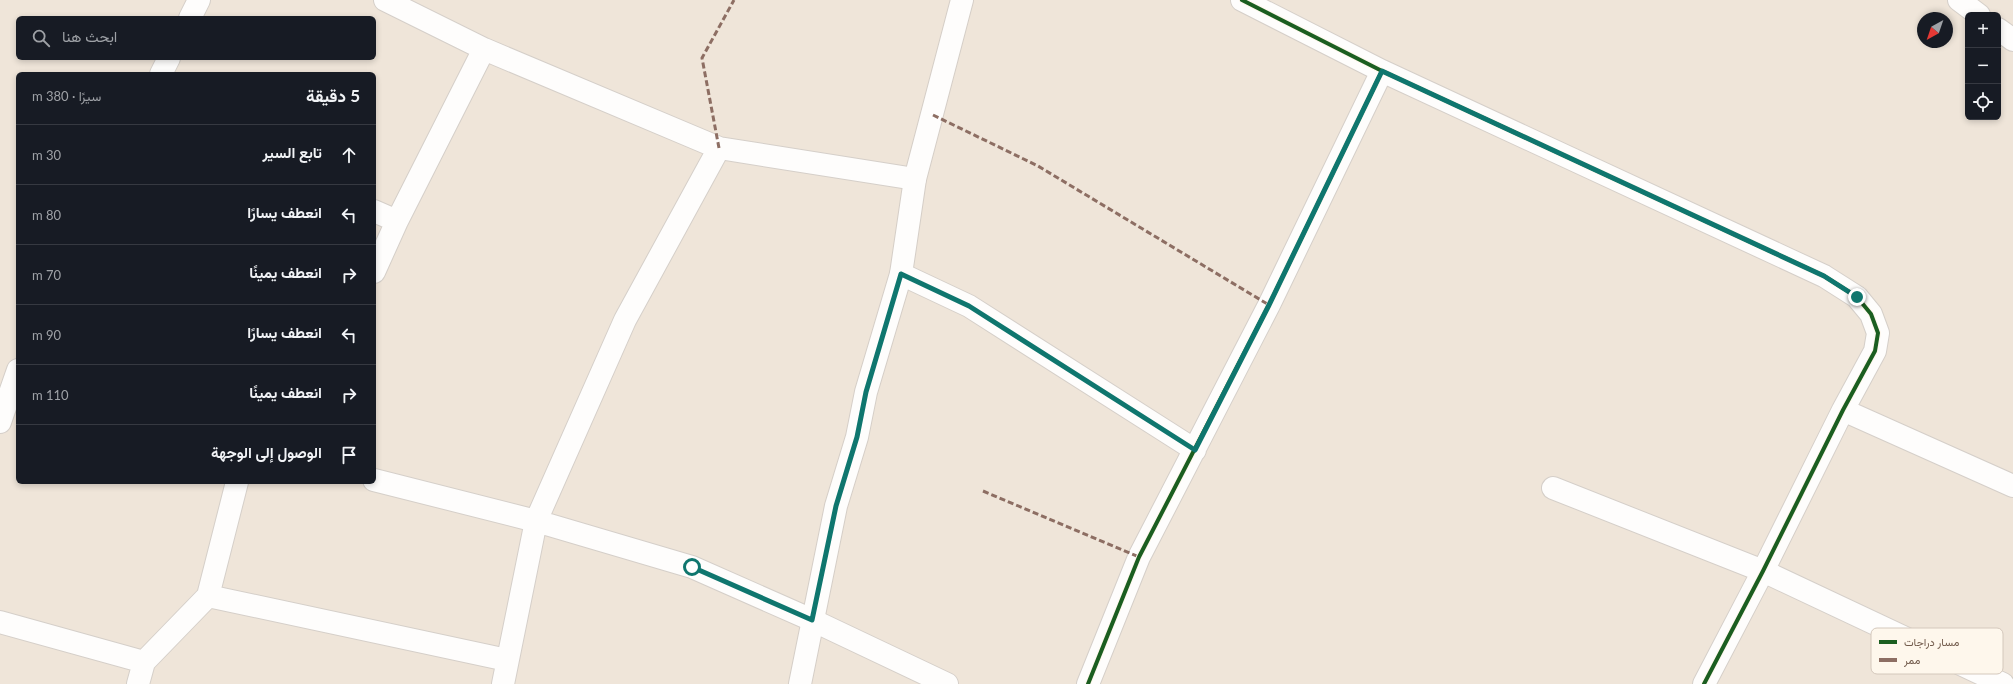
<!DOCTYPE html>
<html lang="ar">
<meta charset="utf-8">
<style>
:root{--surface:#171b24;--page:#242831;--text:#f1f3f6;--muted:#9ea1a6;--line:#363941}
body{margin:0;font-family:Lato,Vazirmatn,sans-serif;background:var(--page);color:var(--text);direction:rtl}
.controls{position:absolute;right:12px;top:12px;display:grid;overflow:hidden;border-radius:6px;box-shadow:0 2px 6px #0003}
.controls button{width:36px;height:36px;display:grid;place-items:center;padding:0;border:0;border-bottom:1px solid var(--line);background:var(--surface);color:var(--text);font:20px sans-serif}
.compass{position:absolute;left:1917px;top:12px;width:36px;height:36px;border-radius:50%;background:var(--surface);box-shadow:0 2px 6px #0003;rotate:220deg}
.stop{position:absolute;width:12px;height:12px;margin:-9px;border:3px solid #0f766e;border-radius:50%;background:#fff}
.stop.end{background:#0f766e;border-color:#fff;box-shadow:0 1px 4px #0008}
.list{margin:0;padding:0;list-style:none}
h2{display:flex;justify-content:space-between;align-items:center;height:52px;margin:0;padding:0 16px;font-size:17px}
h2 small{font-size:13px;font-weight:400;color:var(--muted)}
.list li{display:grid;grid-template-columns:26px 1fr auto;gap:12px;align-items:center;box-sizing:border-box;height:60px;padding:0 16px;border-top:1px solid var(--line)}
.list b{display:block;font-size:15px;white-space:nowrap}
.list em{font-size:13px;font-style:normal;color:var(--muted)}
.icon{flex:none;width:22px;height:22px;fill:none;stroke:currentColor;stroke-width:2;stroke-linecap:round;stroke-linejoin:round}
.map{position:relative;flex:none;width:2013px;height:684px;overflow:hidden;direction:ltr}
.search{position:absolute;background:var(--surface);box-shadow:0 2px 6px #0003;left:16px;top:16px;width:360px;height:44px;display:flex;align-items:center;gap:10px;box-sizing:border-box;padding:0 14px;border-radius:6px;color:var(--muted);font-size:15px}
.panel{position:absolute;background:var(--surface);box-shadow:0 2px 6px #0003;left:16px;top:72px;width:360px;height:412px;border-radius:6px;direction:rtl}
.map>svg:first-child{display:block}
.residential{fill:#efe5d9;fill-rule:evenodd}
.lines{fill:none;stroke-linecap:round;stroke-linejoin:round}
.street-casing{stroke:#d5cfc9;stroke-width:24}
.secondary-casing{stroke:#d5cec7;stroke-width:24}
.street{stroke:#fefdfc;stroke-width:22}
.secondary{stroke:#fefdfc;stroke-width:22}
.quiet{stroke:#8d6e63;stroke-width:3;stroke-dasharray:6 3;stroke-linecap:butt}
.cycleway-casing{stroke:#fef7ec;stroke-width:6}
.cycleway{stroke:#1b5e20;stroke-width:4}
.route{stroke:#0f766e;stroke-width:5}
.key{fill:#fef7ec;stroke:#d4c8bc;stroke-width:1}
.key-label{font-size:11px;fill:#725b4c}
</style>
<div class="map">
<svg width="2013" height="684" viewBox="0 0 2013 684">
<rect width="100%" height="100%" fill="#f6f2eb"/>
<path class="residential" d="M0,0H2013V684H0ZM1968,15H1998V117H1968ZM18,18H374V58H18ZM1923,18H1947V42H1923ZM18,74H374V482H18Z"/>
<g class="lines">
<defs>
<path id="street" d="M385,0L484,49L719,148L915,179
M1242,0L1382,71L1824,276L1857,297L1871,314L1878,333L1875,351L1843,410L1763,571L1704,684
M1959,0L1979,15
M190,18L199,0
M1998,29L2013,40
M161,74L169,58
M374,211L397,221
M374,272L397,221L484,49
M901,274L969,306L1195,450
M1843,410L2013,486
M0,422L18,370
M374,480L536,521L692,567L812,620L947,684
M237,482L208,596L507,660
M1553,488L1763,571L2003,684
M0,622L144,662L138,684
M144,662L208,596
M503,684L536,521L625,320L719,148
M1088,684L1139,557L1269,305L1382,71"/>
<path id="secondary" d="M800,684L836,506L857,437L866,392L901,274L915,179L962,0"/>
</defs>
<use href="#street" class="street-casing"/>
<use href="#secondary" class="secondary-casing"/>
<use href="#street" class="street"/>
<use href="#secondary" class="secondary"/>
<path class="quiet" d="M933,115L1038,166L1269,305
M719,148L702,58L734,0
M983,491L1139,557"/>
<defs>
<path id="cycleway" d="M1242,0L1382,71L1824,276L1857,297L1871,314L1878,333L1875,351L1843,410L1763,571L1704,684
M1088,684L1139,557L1269,305L1382,71"/>
</defs>
<use href="#cycleway" class="cycleway-casing"/>
<use href="#cycleway" class="cycleway"/>
</g>
<g class="lines">
<path class="route" d="M692,567L812,620L836,506L857,437L866,392L901,274L969,306L1195,450L1269,305L1382,71L1824,276L1857,297"/>
</g>
<rect x="1871" y="628" width="132" height="46" rx="6" class="key"/>
<rect x="1879" y="640" width="18" height="4" fill="#1b5e20"/>
<rect x="1879" y="658" width="18" height="4" fill="#8d6e63"/>
<g class="key-label">
<text x="1904" y="646">مسار دراجات</text>
<text x="1904" y="664">ممر</text>
</g>
</svg>
<div class="controls">
<button>+</button>
<button>−</button>
<button><svg class="icon" aria-label="locate" viewBox="0 0 24 24"><circle cx="12" cy="12" r="6"/><path d="M12 2v4M12 18v4M2 12h4M18 12h4"/></svg></button>
</div>
<svg class="compass" viewBox="-18 -18 36 36"><path d="M0-13l5 13h-10z" fill="#e53935"/><path d="M0 13l5-13h-10z" fill="#9ea1a6"/></svg>
<div class="stop" style="left:692px;top:567px"></div>
<div class="stop end" style="left:1857px;top:297px"></div>
<div class="search"><svg class="icon" aria-label="search" viewBox="0 0 24 24"><circle cx="10" cy="10" r="6"/><path d="M15 15l6 6"/></svg>ابحث هنا</div>
<section class="panel">
<h2>5 دقيقة<small>سيرًا · 380 m</small></h2>
<ul class="list">
<li><svg class="icon" aria-label="ahead" viewBox="0 0 24 24"><path d="M12 20V5M6 11l6-6 6 6"/></svg><div><b>تابع السير</b></div><em>30 m</em></li>
<li><svg class="icon" aria-label="left" viewBox="0 0 24 24"><path d="M17 20v-9H6M10 6l-5 5 5 5"/></svg><div><b>انعطف يسارًا</b></div><em>80 m</em></li>
<li><svg class="icon" aria-label="right" viewBox="0 0 24 24"><path d="M7 20v-9h11M14 6l5 5-5 5"/></svg><div><b>انعطف يمينًا</b></div><em>70 m</em></li>
<li><svg class="icon" aria-label="left" viewBox="0 0 24 24"><path d="M17 20v-9H6M10 6l-5 5 5 5"/></svg><div><b>انعطف يسارًا</b></div><em>90 m</em></li>
<li><svg class="icon" aria-label="right" viewBox="0 0 24 24"><path d="M7 20v-9h11M14 6l5 5-5 5"/></svg><div><b>انعطف يمينًا</b></div><em>110 m</em></li>
<li><svg class="icon" aria-label="arrive" viewBox="0 0 24 24"><path d="M6 21V4h12l-3 4 3 4H6"/></svg><div><b>الوصول إلى الوجهة</b></div></li>
</ul>
</section>
</div>
